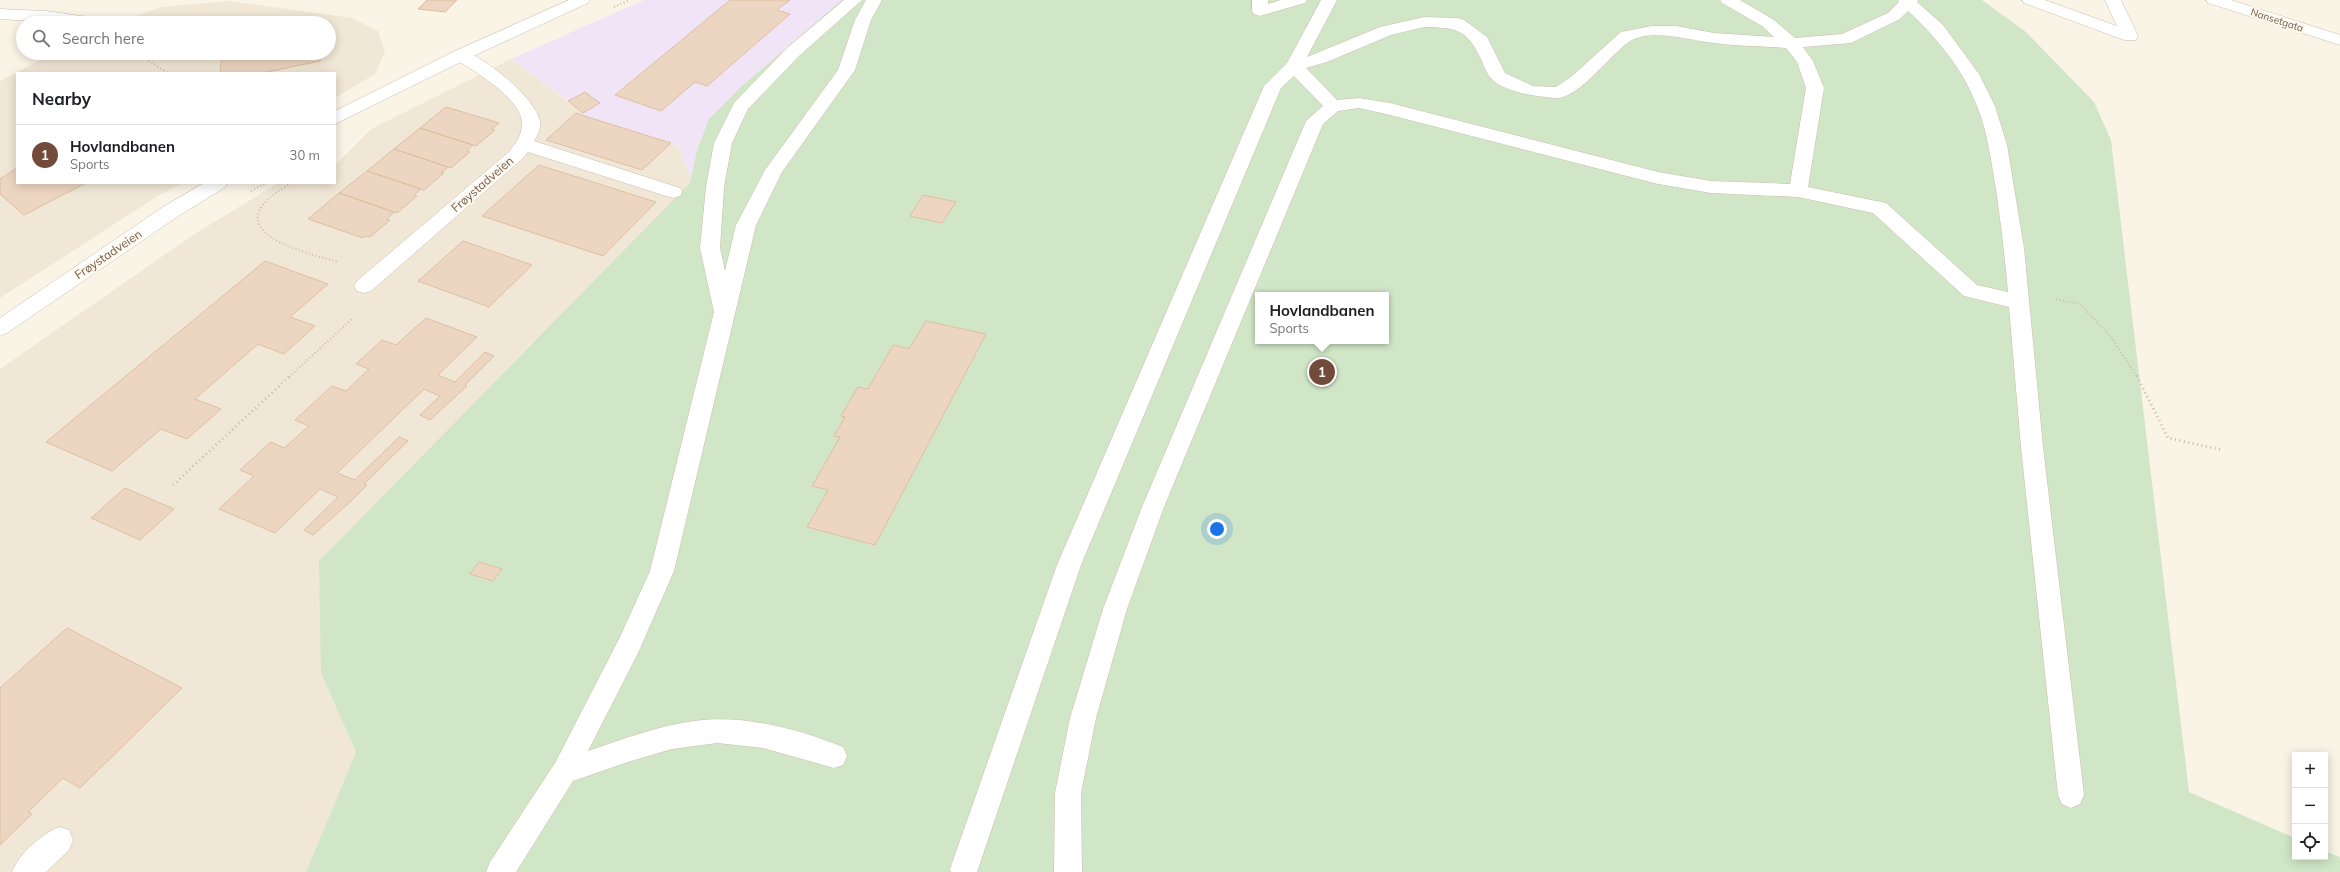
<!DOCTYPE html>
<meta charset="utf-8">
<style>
:root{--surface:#fff;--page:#f2f2f2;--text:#202124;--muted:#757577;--line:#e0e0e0;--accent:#734b3b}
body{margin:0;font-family:Mulish,sans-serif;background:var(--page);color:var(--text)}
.controls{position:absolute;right:12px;bottom:12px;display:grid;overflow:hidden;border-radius:0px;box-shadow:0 2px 10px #0003}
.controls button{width:36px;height:36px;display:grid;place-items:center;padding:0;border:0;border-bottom:1px solid var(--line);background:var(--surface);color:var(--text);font:20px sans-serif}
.you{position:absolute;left:1217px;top:529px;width:14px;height:14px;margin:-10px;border:3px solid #fff;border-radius:50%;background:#1a73e8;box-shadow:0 0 0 6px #1a73e833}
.badge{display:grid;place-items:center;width:26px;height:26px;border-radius:50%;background:var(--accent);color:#fff;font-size:13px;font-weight:700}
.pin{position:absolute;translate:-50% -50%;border:2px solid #fff;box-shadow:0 1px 4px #0006}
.popup{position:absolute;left:1255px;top:292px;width:134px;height:52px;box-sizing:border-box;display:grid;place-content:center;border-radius:0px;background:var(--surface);filter:drop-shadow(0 1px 3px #0005);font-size:13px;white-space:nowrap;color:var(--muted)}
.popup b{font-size:15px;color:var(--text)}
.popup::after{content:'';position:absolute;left:50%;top:100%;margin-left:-8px;border:8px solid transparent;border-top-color:var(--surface)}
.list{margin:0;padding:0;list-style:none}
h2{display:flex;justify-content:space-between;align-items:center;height:52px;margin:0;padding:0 16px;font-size:17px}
h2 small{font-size:13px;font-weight:400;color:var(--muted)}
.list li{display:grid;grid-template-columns:26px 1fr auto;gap:12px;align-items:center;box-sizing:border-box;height:60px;padding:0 16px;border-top:1px solid var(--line)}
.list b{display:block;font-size:15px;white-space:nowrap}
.list p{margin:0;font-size:13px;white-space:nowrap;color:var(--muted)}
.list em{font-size:13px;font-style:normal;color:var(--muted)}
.icon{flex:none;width:22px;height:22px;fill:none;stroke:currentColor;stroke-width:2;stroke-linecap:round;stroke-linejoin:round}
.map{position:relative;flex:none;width:2340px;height:872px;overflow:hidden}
.search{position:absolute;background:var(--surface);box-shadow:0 2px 10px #0003;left:16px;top:16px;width:320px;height:44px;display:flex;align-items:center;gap:10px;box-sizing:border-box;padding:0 14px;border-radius:22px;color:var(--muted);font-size:15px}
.panel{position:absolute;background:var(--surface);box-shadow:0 2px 10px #0003;left:16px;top:72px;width:320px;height:112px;border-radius:0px}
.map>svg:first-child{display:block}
.residential{fill:#f1e7d6}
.education{fill:#f1e4f7}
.green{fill:#d1e6c7;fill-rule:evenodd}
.building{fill:#edd6c1;stroke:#debea3}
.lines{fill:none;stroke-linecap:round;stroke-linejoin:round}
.service-casing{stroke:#cbbdae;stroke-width:1}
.minor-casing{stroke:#cbbdae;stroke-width:1}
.secondary-casing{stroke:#cdbeac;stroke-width:1}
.path-far1{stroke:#d2baa4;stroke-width:2;stroke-dasharray:1 2.5;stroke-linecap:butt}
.path{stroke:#d2baa4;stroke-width:3;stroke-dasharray:1 3.5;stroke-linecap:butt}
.service{fill:#fff;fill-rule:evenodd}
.minor{fill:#fff;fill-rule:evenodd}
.secondary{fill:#fff;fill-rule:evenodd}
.labels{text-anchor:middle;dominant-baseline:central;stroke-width:4;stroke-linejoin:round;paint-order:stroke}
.far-street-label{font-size:10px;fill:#715d4e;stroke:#fdf8ed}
.street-label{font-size:12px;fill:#715d4e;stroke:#fdf8ed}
</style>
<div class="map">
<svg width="2340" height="872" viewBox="0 0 2340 872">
<rect width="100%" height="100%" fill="#faf4e7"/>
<path class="residential" d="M228,1L352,18L378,31L385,52L375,74L335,98V73H17V183H182L158,196L0,298V81L54,53H329V23H116L161,7Z
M511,59L583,113L581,114L678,146L691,178L690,183L321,673L356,752L306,872H0V369L193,235L278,183H335V165L371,129Z"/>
<path class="education" d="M644,0H842L743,85L709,119L697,150L691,178L678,145L581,115L583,112L511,59Z"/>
<path class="green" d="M842,0H1982L2026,32L2094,102L2111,140L2189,792L2295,838V857H2325V851L2340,857V872H306L356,752L321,673L319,561L690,183L697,150L709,119L743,85ZM1258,295H1386V341H1258Z"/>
<path class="building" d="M427,0H457L445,12L418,9Z
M730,0H790L777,10L790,14L707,86L695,82L661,111L615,95Z
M222,53H321L320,61L262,73H220Z
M585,92L600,103L583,113L568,101Z
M446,107L499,123L492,129L495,130L476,146L420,128Z
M576,113L581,115L671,143L642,170L546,140Z
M420,128L473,145L467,150L470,152L451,168L394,149Z
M394,149L448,167L441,173H444L424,190L367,171Z
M539,165L656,202L603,256L482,216Z
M17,168V183H86L24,215L0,194V179Z
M367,171L421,189L414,195L417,196L397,213L339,193Z
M339,193L394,212L387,219L390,220L370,237L366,236L363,238L308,219Z
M923,195L956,202L942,223L910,216Z
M463,241L532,265L489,307L418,281Z
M265,261L328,284L290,317L315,326L284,354L258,344L195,399L221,409L187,439L161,429L112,471L46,442Z
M426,318L477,337L438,375L455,382L485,352L494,356L465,385L467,386L430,420L420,415L440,396L424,389L337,473L355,480L399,437L408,441L364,484L367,485L350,502L313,535L304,530L338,497L320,489L275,533L219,509L254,476L240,470L271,442L284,448L309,426L295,420L332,386L346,391L369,369L356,364L382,340L396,345Z
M926,321L986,334L875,545L807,527L828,490L812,486L840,437L834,436L845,417L841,416L858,387L868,389L893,345L909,349Z
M125,488L174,509L140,540L91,518Z
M479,562L502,569L493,581L470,574Z
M67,628L182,688L80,788L63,778L28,812L32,814L0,845V688Z"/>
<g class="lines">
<defs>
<path id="service" d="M844,0H862L799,56L748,109L732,143L724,187L720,248L725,271L736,225L765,170L838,70L855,20L866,0H882L871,20L855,70L782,172L756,225L674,571L638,653L588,751C623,739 658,726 694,721C743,714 798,729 843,747L847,756L843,765L834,768L763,748L717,743L672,749L628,762L573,781L516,872H486L490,862L555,763L619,639L650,571L714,312L700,248L706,187L714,143L734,103L787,48Z
M1252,0H1268V4L1281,0H1307L1305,3L1260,16L1254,14L1252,11Z
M1321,0H1337L1307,57L1380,27L1424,17L1458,18L1464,20L1487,37L1505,73L1533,86L1556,87L1572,76L1621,32L1652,26H1676L1714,33L1774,37L1762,26L1722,3L1720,0H1740L1774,20L1795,38L1842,34L1888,13L1899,2L1898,0H1918L1917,2L1943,25L1979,74L1995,106L2007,145L2024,248L2043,447L2084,795L2080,804L2071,808L2062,804L2058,795L2021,447L2009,307L1964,296L1873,213L1798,197L1711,193L1658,184L1390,115L1359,108L1338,111L1323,124L1164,507L1127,609L1096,718L1081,793L1082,872H1054L1055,793L1070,718L1103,609L1142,507L1306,121L1323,106L1294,76L1281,88L1081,565L977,872H951L950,869L1057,565L1264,86L1287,63ZM1908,11C1937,38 1963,69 1977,106C1988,133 1991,161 1996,189C2001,224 2005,258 2008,292L1977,285L1886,203L1808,187L1824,88L1813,61L1803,47L1851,43L1900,19ZM1424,27C1453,28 1466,27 1480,57C1483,63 1486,73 1491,78C1502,92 1539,97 1556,98C1580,99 1612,51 1632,40C1654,29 1690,40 1713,43C1737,46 1762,46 1786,48L1797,62L1806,88L1790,184L1711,181L1658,172L1390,103L1359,98L1337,100L1306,68L1327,62L1391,35Z
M2022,0H2045L2117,26L2105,0H2121L2138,36L2136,40H2124L2024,3Z
M0,9L46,11L88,17L94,19L96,22L61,23L0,19Z
M461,50C484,56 535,97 540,121C541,128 538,135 534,141L680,188L682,192L680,196L673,198L666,196L528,152L522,159L371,291L364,293L357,291L354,286L357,281L510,151C515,144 521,136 522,126C525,100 474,71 455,59L453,55L455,51Z
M59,827L69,830L73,840L69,850L46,872H12C19,854 41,834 59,827Z"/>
<path id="minor" d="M569,0H590L588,3L467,59L335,124V111L455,51Z
M204,183H227L225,187L177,217L7,333L0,336V318L163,207Z"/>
<path id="secondary" d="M2206,0H2231L2340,35V45L2208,3Z"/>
</defs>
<use href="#service" class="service-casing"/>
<use href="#minor" class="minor-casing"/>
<use href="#secondary" class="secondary-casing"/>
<path class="path-far1" d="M614,7L630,0
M137,53L168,73
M291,183C281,190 260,201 258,215C253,242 319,256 338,262
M251,191L266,183
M2056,299L2080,304L2111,337L2137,377
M289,377L353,318"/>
<path class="path" d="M2137,376L2168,438L2222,450
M173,485L290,376"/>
<use href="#service" class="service"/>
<use href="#minor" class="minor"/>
<use href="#secondary" class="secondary"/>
</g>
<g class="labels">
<g class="far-street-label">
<text transform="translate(2277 20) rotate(18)">Nansetgata</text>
</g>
<g class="street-label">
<text transform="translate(482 184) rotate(-41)">Frøystadveien</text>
<text transform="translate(108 254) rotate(-34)">Frøystadveien</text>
</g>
</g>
</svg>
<div class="controls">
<button>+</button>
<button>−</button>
<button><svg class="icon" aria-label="locate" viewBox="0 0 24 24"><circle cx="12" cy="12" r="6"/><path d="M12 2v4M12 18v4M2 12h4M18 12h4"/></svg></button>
</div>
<div class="you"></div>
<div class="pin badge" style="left:1322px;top:372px">1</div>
<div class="popup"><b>Hovlandbanen</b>Sports</div>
<div class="search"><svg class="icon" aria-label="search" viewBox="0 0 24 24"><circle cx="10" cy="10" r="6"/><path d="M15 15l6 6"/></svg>Search here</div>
<section class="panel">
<h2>Nearby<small></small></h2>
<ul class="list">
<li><span class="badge">1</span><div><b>Hovlandbanen</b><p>Sports</p></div><em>30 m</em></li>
</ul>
</section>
</div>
